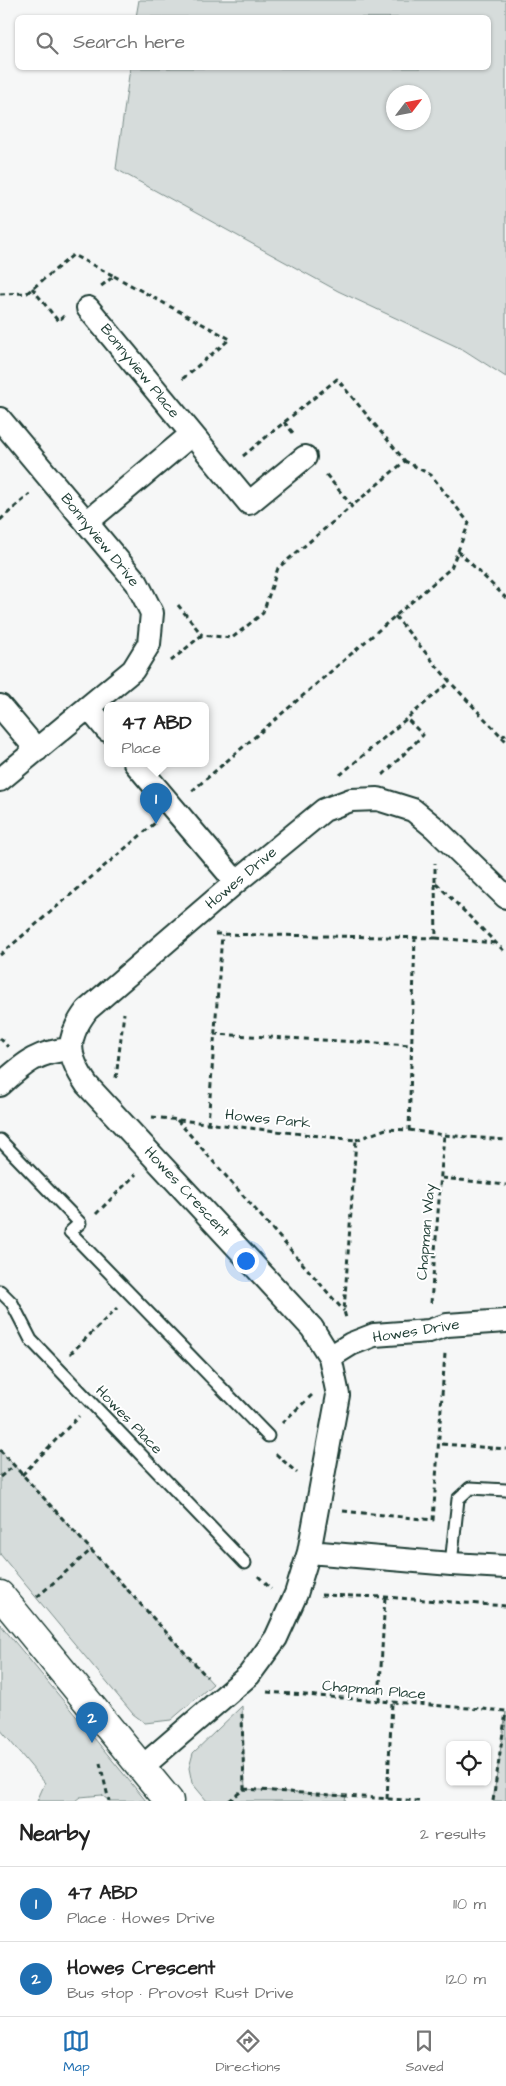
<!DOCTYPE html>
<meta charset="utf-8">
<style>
:root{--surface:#fff;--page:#f6f6f6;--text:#222;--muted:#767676;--line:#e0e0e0;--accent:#1f6fb2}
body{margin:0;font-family:"Architects Daughter",sans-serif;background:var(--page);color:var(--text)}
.controls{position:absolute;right:15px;bottom:15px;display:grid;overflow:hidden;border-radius:8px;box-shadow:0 1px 4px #0004}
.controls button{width:45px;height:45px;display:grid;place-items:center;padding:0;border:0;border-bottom:1px solid var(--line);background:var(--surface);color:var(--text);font:25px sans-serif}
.compass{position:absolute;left:386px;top:85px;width:45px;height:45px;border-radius:50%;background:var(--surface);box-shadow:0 1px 4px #0004;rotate:58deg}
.you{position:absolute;left:245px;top:1260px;width:18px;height:18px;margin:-12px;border:4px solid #fff;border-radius:50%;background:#1a73e8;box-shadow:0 0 0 8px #1a73e833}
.badge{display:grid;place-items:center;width:32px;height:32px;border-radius:50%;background:var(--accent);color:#fff;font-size:16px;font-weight:700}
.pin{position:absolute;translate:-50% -41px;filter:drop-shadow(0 1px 2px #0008)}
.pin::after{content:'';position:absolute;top:26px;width:18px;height:15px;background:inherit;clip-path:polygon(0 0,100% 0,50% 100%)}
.popup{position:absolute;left:104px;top:702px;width:105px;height:65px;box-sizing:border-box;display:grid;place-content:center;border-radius:8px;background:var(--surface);filter:drop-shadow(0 1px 4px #0005);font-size:16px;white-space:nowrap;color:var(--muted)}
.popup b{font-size:19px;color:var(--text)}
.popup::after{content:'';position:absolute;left:50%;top:100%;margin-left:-10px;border:10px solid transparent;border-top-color:var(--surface)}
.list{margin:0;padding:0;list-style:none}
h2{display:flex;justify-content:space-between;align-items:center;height:65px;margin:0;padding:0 20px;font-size:21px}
h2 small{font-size:16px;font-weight:400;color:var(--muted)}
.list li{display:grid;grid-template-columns:32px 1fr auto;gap:15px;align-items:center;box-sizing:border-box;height:75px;padding:0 20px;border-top:1px solid var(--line)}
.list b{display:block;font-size:19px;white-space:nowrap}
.list p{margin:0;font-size:16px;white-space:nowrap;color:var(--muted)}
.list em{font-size:16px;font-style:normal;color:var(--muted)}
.icon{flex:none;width:28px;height:28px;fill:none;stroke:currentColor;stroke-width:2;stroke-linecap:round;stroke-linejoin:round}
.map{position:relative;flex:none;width:506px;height:1801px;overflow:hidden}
.search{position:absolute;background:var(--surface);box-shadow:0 1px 4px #0004;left:15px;right:15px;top:15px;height:55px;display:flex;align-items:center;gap:12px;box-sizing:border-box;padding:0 18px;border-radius:8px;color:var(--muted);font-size:19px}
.sheet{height:215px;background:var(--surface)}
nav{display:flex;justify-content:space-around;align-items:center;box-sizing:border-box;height:70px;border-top:1px solid var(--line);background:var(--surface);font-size:14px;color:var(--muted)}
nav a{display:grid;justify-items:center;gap:2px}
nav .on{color:var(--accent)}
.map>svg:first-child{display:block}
.green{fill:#d6dcdb;stroke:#7a8c88;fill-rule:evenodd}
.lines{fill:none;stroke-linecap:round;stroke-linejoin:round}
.lane-casing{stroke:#1f3d34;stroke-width:15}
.street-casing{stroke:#1f3d34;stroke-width:26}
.secondary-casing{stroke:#1f3d34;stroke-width:31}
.path{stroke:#1f3d34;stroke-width:3;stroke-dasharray:5 4;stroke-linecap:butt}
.lane{stroke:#fff;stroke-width:11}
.street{stroke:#fff;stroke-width:22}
.secondary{stroke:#fff;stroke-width:28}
.labels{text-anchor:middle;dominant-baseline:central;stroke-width:4;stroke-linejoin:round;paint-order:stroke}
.street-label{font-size:15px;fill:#1f3d34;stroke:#fff}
</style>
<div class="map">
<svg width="506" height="1801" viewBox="0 0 506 1801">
<rect width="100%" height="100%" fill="#f6f7f7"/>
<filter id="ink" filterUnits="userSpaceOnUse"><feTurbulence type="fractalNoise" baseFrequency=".02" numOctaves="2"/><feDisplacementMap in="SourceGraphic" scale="10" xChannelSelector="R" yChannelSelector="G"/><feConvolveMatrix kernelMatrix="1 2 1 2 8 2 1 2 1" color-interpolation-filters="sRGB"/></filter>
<g filter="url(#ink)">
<path class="green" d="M139,0H506V377L464,350L338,291L116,169L130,68H488V18L136,17ZM424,92V122H394V92Z
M0,1450L213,1684L171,1720L145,1723L133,1714L0,1554Z
M0,1624L146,1801H109L102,1795L80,1797L75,1801H37L45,1783L0,1729Z
M242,1706L245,1789L346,1796L345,1801H207L192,1783L189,1768L193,1753Z
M506,1712V1801H493Z"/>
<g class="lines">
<defs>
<path id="lane" d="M0,1140L80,1223L70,1232L268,1436
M0,1291L12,1303L31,1340L245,1563
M451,1564L458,1499L470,1488L506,1490"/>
<path id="street" d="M88,308L249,503L305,457
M0,419L137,583L152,613L149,644L133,670L0,780
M87,522L192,434
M0,706L37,750
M88,707L107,730
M135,763L236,882
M0,1085C25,1063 36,1052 71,1049
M330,1357L351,1344L374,1335L429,1331L447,1325L506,1321
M309,1552L451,1564L506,1567
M142,1767L249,1675L276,1638L296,1594L309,1552L338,1395L330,1357L312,1328L87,1085C67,1056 65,1039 87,1010L236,882L324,810L351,800L378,799L413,810L435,828L506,897"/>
<path id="secondary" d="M0,1595L169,1801"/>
</defs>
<use href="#lane" class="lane-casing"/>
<use href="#street" class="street-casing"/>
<use href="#secondary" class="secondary-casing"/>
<path class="path" d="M114,276L230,339L181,380
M32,288L58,321L64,316
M0,294L27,293L73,255L114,276L100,287
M284,422L294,434
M243,456L337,379L405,461L352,506L324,472
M0,520L30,494
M458,551L506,598
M178,605L202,635
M395,616L450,682L502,737L506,734
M171,661L202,635L232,638L263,613L278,568L352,506
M502,737L506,741
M340,775L450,682
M383,775L423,735L407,719
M192,791L451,568L469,523L431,475L405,461
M435,882V863
M215,934L436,938L435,882L506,953
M436,938L495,943
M0,955L155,823
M214,1034L411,1045
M0,1038L8,1047
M116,1078L124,1013
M152,1117L356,1140L344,1311L346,1318
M177,1120L344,1311
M208,1124L222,935
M409,1130L444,1135L506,1140
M356,1140L386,1129L409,1130L415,938
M442,1178L506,1185
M96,1214L136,1174
M431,1303L444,1135
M70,1354L117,1308
M282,1423L312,1395
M442,1444L506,1449
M0,1450L207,1677
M276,1454L297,1473
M22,1475L79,1416
M0,1477L14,1466
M343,1511L433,1520L445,1353
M258,1576L271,1589
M321,1595L385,1597L506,1606
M37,1597L91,1550
M267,1692L506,1711
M379,1702L385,1597
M100,1763L109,1801
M244,1789L419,1801
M387,1799L392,1703
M229,1801L244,1789L242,1714
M493,1801L506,1712"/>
<use href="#lane" class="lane"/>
<use href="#street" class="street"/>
<use href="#secondary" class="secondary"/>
</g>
</g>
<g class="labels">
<g class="street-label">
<text transform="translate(140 371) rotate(51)">Bonnyview Place</text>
<text transform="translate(100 540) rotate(51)">Bonnyview Drive</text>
<text transform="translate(241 878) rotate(-40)">Howes Drive</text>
<text transform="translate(268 1119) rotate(6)">Howes Park</text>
<text transform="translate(187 1192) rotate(47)">Howes Crescent</text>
<text transform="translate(426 1232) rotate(-85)">Chapman Way</text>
<text transform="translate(416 1331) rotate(-9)">Howes Drive</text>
<text transform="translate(129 1420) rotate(46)">Howes Place</text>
<text transform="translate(374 1690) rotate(5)">Chapman Place</text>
</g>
</g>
</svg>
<div class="controls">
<button><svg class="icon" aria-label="locate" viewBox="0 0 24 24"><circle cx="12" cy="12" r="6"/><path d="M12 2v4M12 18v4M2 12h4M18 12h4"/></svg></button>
</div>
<svg class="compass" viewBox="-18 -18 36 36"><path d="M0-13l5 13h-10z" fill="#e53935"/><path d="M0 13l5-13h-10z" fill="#767676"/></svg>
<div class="you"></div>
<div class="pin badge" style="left:156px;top:824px">1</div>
<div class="popup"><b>47 ABD</b>Place</div>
<div class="pin badge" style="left:92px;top:1743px">2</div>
<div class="search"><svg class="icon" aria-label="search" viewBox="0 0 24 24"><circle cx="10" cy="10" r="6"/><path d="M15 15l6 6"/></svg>Search here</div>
</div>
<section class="sheet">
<h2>Nearby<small>2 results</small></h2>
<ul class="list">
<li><span class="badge">1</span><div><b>47 ABD</b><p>Place · Howes Drive</p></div><em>110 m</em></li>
<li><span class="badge">2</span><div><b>Howes Crescent</b><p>Bus stop · Provost Rust Drive</p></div><em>120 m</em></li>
</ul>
</section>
<nav>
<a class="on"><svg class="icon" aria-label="map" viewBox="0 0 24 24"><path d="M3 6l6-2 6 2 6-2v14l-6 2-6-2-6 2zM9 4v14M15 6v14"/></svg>Map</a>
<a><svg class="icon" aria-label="directions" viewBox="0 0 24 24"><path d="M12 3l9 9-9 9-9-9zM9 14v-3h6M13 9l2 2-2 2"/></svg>Directions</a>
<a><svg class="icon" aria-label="saved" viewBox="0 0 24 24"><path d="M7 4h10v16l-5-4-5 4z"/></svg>Saved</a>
</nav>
